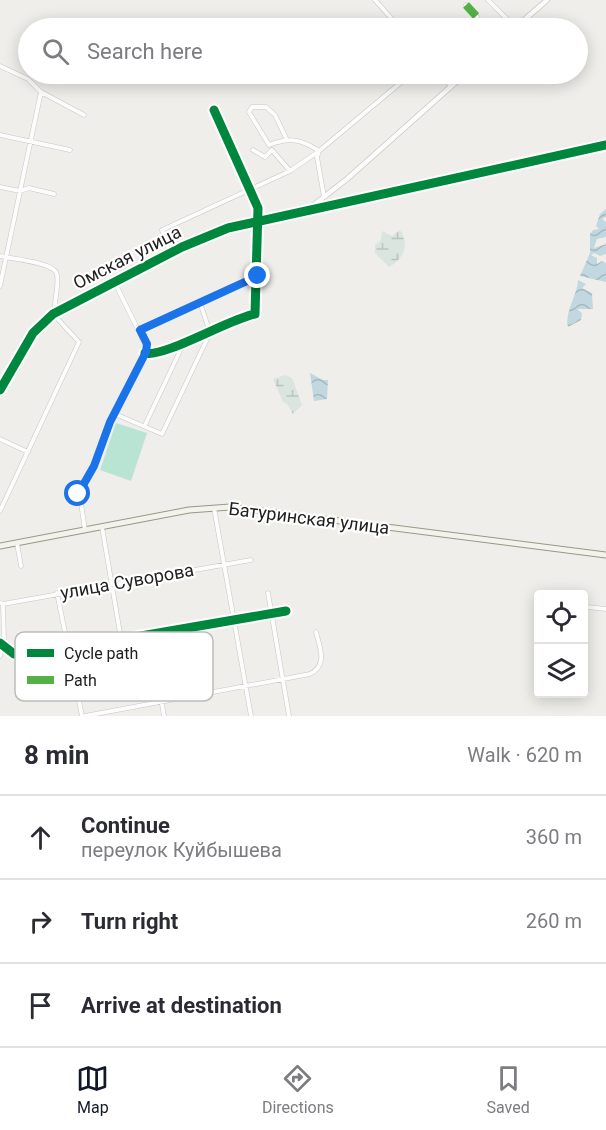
<!DOCTYPE html>
<meta charset="utf-8">
<style>
:root{--surface:#fff;--page:#f7f7f7;--text:#2b2b33;--muted:#7c7c81;--line:#e1e1e2;--accent:#111827}
body{margin:0;font-family:Roboto,sans-serif;background:var(--page);color:var(--text)}
.controls{position:absolute;right:18px;bottom:18px;display:grid;overflow:hidden;border-radius:6px;box-shadow:0 3px 15px #0003}
.controls button{width:54px;height:54px;display:grid;place-items:center;padding:0;border:0;border-bottom:2px solid var(--line);background:var(--surface);color:var(--text);font:30px sans-serif}
.stop{position:absolute;width:18px;height:18px;margin:-14px;border:4px solid #1a73e8;border-radius:50%;background:#fff}
.stop.end{background:#1a73e8;border-color:#fff;box-shadow:0 2px 6px #0008}
.list{margin:0;padding:0;list-style:none}
h2{display:flex;justify-content:space-between;align-items:center;height:78px;margin:0;padding:0 24px;font-size:26px}
h2 small{font-size:20px;font-weight:400;color:var(--muted)}
.list li{display:grid;grid-template-columns:39px 1fr auto;gap:18px;align-items:center;box-sizing:border-box;height:84px;padding:0 24px;border-top:2px solid var(--line)}
.list b{display:block;font-size:22px;white-space:nowrap}
.list p{margin:0;font-size:20px;white-space:nowrap;color:var(--muted)}
.list em{font-size:20px;font-style:normal;color:var(--muted)}
.icon{flex:none;width:33px;height:33px;fill:none;stroke:currentColor;stroke-width:2;stroke-linecap:round;stroke-linejoin:round}
.map{position:relative;flex:none;width:606px;height:716px;overflow:hidden}
.search{position:absolute;background:var(--surface);box-shadow:0 3px 15px #0003;left:18px;right:18px;top:18px;height:66px;display:flex;align-items:center;gap:15px;box-sizing:border-box;padding:0 21px;border-radius:33px;color:var(--muted);font-size:22px}
.sheet{height:330px;background:var(--surface)}
nav{display:flex;justify-content:space-around;align-items:center;box-sizing:border-box;height:84px;border-top:2px solid var(--line);background:var(--surface);font-size:16px;color:var(--muted)}
nav a{display:grid;justify-items:center;gap:3px}
nav .on{color:var(--accent)}
.map>svg:first-child{display:block}
.wetland{fill:url(#wetland-marsh)}
.pitch{fill:#b9e3d3}
.water{fill:url(#water-waves)}
.lines{fill:none;stroke-linecap:round;stroke-linejoin:round}
.minor-casing{stroke:#c6c6c4;stroke-width:5}
.tertiary-casing{stroke:#c6c6c4;stroke-width:6}
.secondary-casing{stroke:#969983;stroke-width:7}
.minor{stroke:#fdfcfc;stroke-width:4}
.tertiary{stroke:#fdfcfc;stroke-width:4.5}
.secondary{stroke:#f3f3ed;stroke-width:5}
.quiet{stroke:#55b145;stroke-width:8;stroke-dasharray:15 8;stroke-linecap:butt}
.cycleway-casing{stroke:#fff;stroke-width:13}
.cycleway{stroke:#00873e;stroke-width:9}
.route{stroke:#1a73e8;stroke-width:8}
.labels{text-anchor:middle;dominant-baseline:central;stroke-width:4.5;stroke-linejoin:round;paint-order:stroke}
.street-label{font-size:18px;fill:#212121;stroke:#fff}
.key{fill:#fff;stroke:#bcbcbc;stroke-width:1.5}
.key-label{font-size:16px;fill:#212121}
</style>
<div class="map">
<svg width="606" height="716" viewBox="0 0 606 716">
<defs>
<pattern id="wetland-marsh" width="20" height="14" patternUnits="userSpaceOnUse" patternTransform="scale(1.5)"><rect width="20" height="14" fill="#d9e5de"/><path d="M1 5h8M5 5V1M11 12h8M15 12V8" fill="none" stroke="#bac4be"/></pattern>
<pattern id="water-waves" width="16" height="10" patternUnits="userSpaceOnUse" patternTransform="scale(1.5)"><rect width="16" height="10" fill="#c1d8e0"/><path d="M0 5q4-4 8 0t8 0" fill="none" stroke="#a6b9c0"/></pattern>
</defs>
<rect width="100%" height="100%" fill="#efeeeb"/>
<path class="wetland" d="M400,230C410,244 404,259 389,267L375,253V245L381,240L382,231L392,236Z
M285,375L292,378L302,405L293,414L287,404L283,402L273,379Z"/>
<path class="pitch" d="M116,423L147,433L131,481L100,470Z"/>
<path class="water" d="M606,209V217L602,219L606,222V237L597,239L594,248L606,244V254L600,256L594,253L591,255L597,258V264L602,261L606,263V282L580,276L590,253V234L593,230L599,229L596,226L600,214Z
M578,280L586,284L582,288L592,293L593,309H577L582,313L581,320L568,327C564,312 578,294 578,280Z
M310,373L323,380H328L327,399L314,401Z"/>
<g class="lines">
<defs>
<path id="minor" d="M375,0L400,28
M488,0L516,28
M466,5L477,17L474,26L477,28
M0,66L28,79L41,92L84,115
M440,74L451,86
M0,135L70,150
M253,150L265,157L272,150L290,171
M0,187L20,191L29,188L54,194
M324,197L317,157L319,151L411,74
M170,253L162,230L290,171L319,151C301,139 289,137 269,145L249,112L252,107H266L275,115L286,138
M0,256C11,259 50,262 56,272C60,279 55,297 55,306
M0,286L41,92
M140,330L258,276
M145,353C164,358 231,318 255,314L258,208L214,110
M115,414L162,434L210,333L200,302
M145,425L180,351L181,342
M0,439L28,452
M214,508L251,716
M0,511L79,342L53,314
M102,527L121,639
M85,530L79,490L94,466L110,422L147,348L114,281
M17,543L21,566
M57,593L82,716
M268,593L289,716
M0,603L3,604L4,641L0,656
M3,604L251,560
M587,607L606,609
M0,643L14,654L31,655L286,611
M104,643L111,676L204,658L198,626
M156,667L164,716
M85,716L310,674C328,665 320,648 316,632"/>
<path id="tertiary" d="M515,28L547,0
M311,207L347,179L465,74
M0,390L33,333L53,314L182,247L228,228L606,145"/>
<path id="secondary" d="M0,546L189,510L230,507L606,555"/>
</defs>
<use href="#minor" class="minor-casing"/>
<use href="#tertiary" class="tertiary-casing"/>
<use href="#secondary" class="secondary-casing"/>
<use href="#minor" class="minor"/>
<use href="#tertiary" class="tertiary"/>
<use href="#secondary" class="secondary"/>
<path class="quiet" d="M466,5L477,17L474,26L477,28"/>
<defs>
<path id="cycleway" d="M145,353C164,358 231,318 255,314L258,208L214,110
M0,390L33,333L53,314L182,247L228,228L606,145
M0,643L14,654L31,655L286,611"/>
</defs>
<use href="#cycleway" class="cycleway-casing"/>
<use href="#cycleway" class="cycleway"/>
</g>
<g class="lines">
<path class="route" d="M78,494L94,466L110,422L146,352L147,344L140,330L258,276"/>
</g>
<g class="labels">
<g class="street-label">
<text transform="translate(127 257) rotate(-27)">Омская улица</text>
<text transform="translate(309 518) rotate(7)">Батуринская улица</text>
<text transform="translate(127 581) rotate(-10)">улица Суворова</text>
</g>
</g>
<rect x="15" y="632" width="198" height="69" rx="9" class="key"/>
<rect x="27" y="649" width="27" height="8" fill="#00873e"/>
<rect x="27" y="676" width="27" height="8" fill="#55b145"/>
<g class="key-label">
<text x="64" y="659">Cycle path</text>
<text x="64" y="686">Path</text>
</g>
</svg>
<div class="controls">
<button><svg class="icon" aria-label="locate" viewBox="0 0 24 24"><circle cx="12" cy="12" r="6"/><path d="M12 2v4M12 18v4M2 12h4M18 12h4"/></svg></button>
<button><svg class="icon" aria-label="layers" viewBox="0 0 24 24"><path d="M12 4l9 5-9 5-9-5zM3 14l9 5 9-5"/></svg></button>
</div>
<div class="stop" style="left:78px;top:494px"></div>
<div class="stop end" style="left:258px;top:276px"></div>
<div class="search"><svg class="icon" aria-label="search" viewBox="0 0 24 24"><circle cx="10" cy="10" r="6"/><path d="M15 15l6 6"/></svg>Search here</div>
</div>
<section class="sheet">
<h2>8 min<small>Walk · 620 m</small></h2>
<ul class="list">
<li><svg class="icon" aria-label="ahead" viewBox="0 0 24 24"><path d="M12 20V5M6 11l6-6 6 6"/></svg><div><b>Continue</b><p>переулок Куйбышева</p></div><em>360 m</em></li>
<li><svg class="icon" aria-label="right" viewBox="0 0 24 24"><path d="M7 20v-9h11M14 6l5 5-5 5"/></svg><div><b>Turn right</b></div><em>260 m</em></li>
<li><svg class="icon" aria-label="arrive" viewBox="0 0 24 24"><path d="M6 21V4h12l-3 4 3 4H6"/></svg><div><b>Arrive at destination</b></div></li>
</ul>
</section>
<nav>
<a class="on"><svg class="icon" aria-label="map" viewBox="0 0 24 24"><path d="M3 6l6-2 6 2 6-2v14l-6 2-6-2-6 2zM9 4v14M15 6v14"/></svg>Map</a>
<a><svg class="icon" aria-label="directions" viewBox="0 0 24 24"><path d="M12 3l9 9-9 9-9-9zM9 14v-3h6M13 9l2 2-2 2"/></svg>Directions</a>
<a><svg class="icon" aria-label="saved" viewBox="0 0 24 24"><path d="M7 4h10v16l-5-4-5 4z"/></svg>Saved</a>
</nav>
